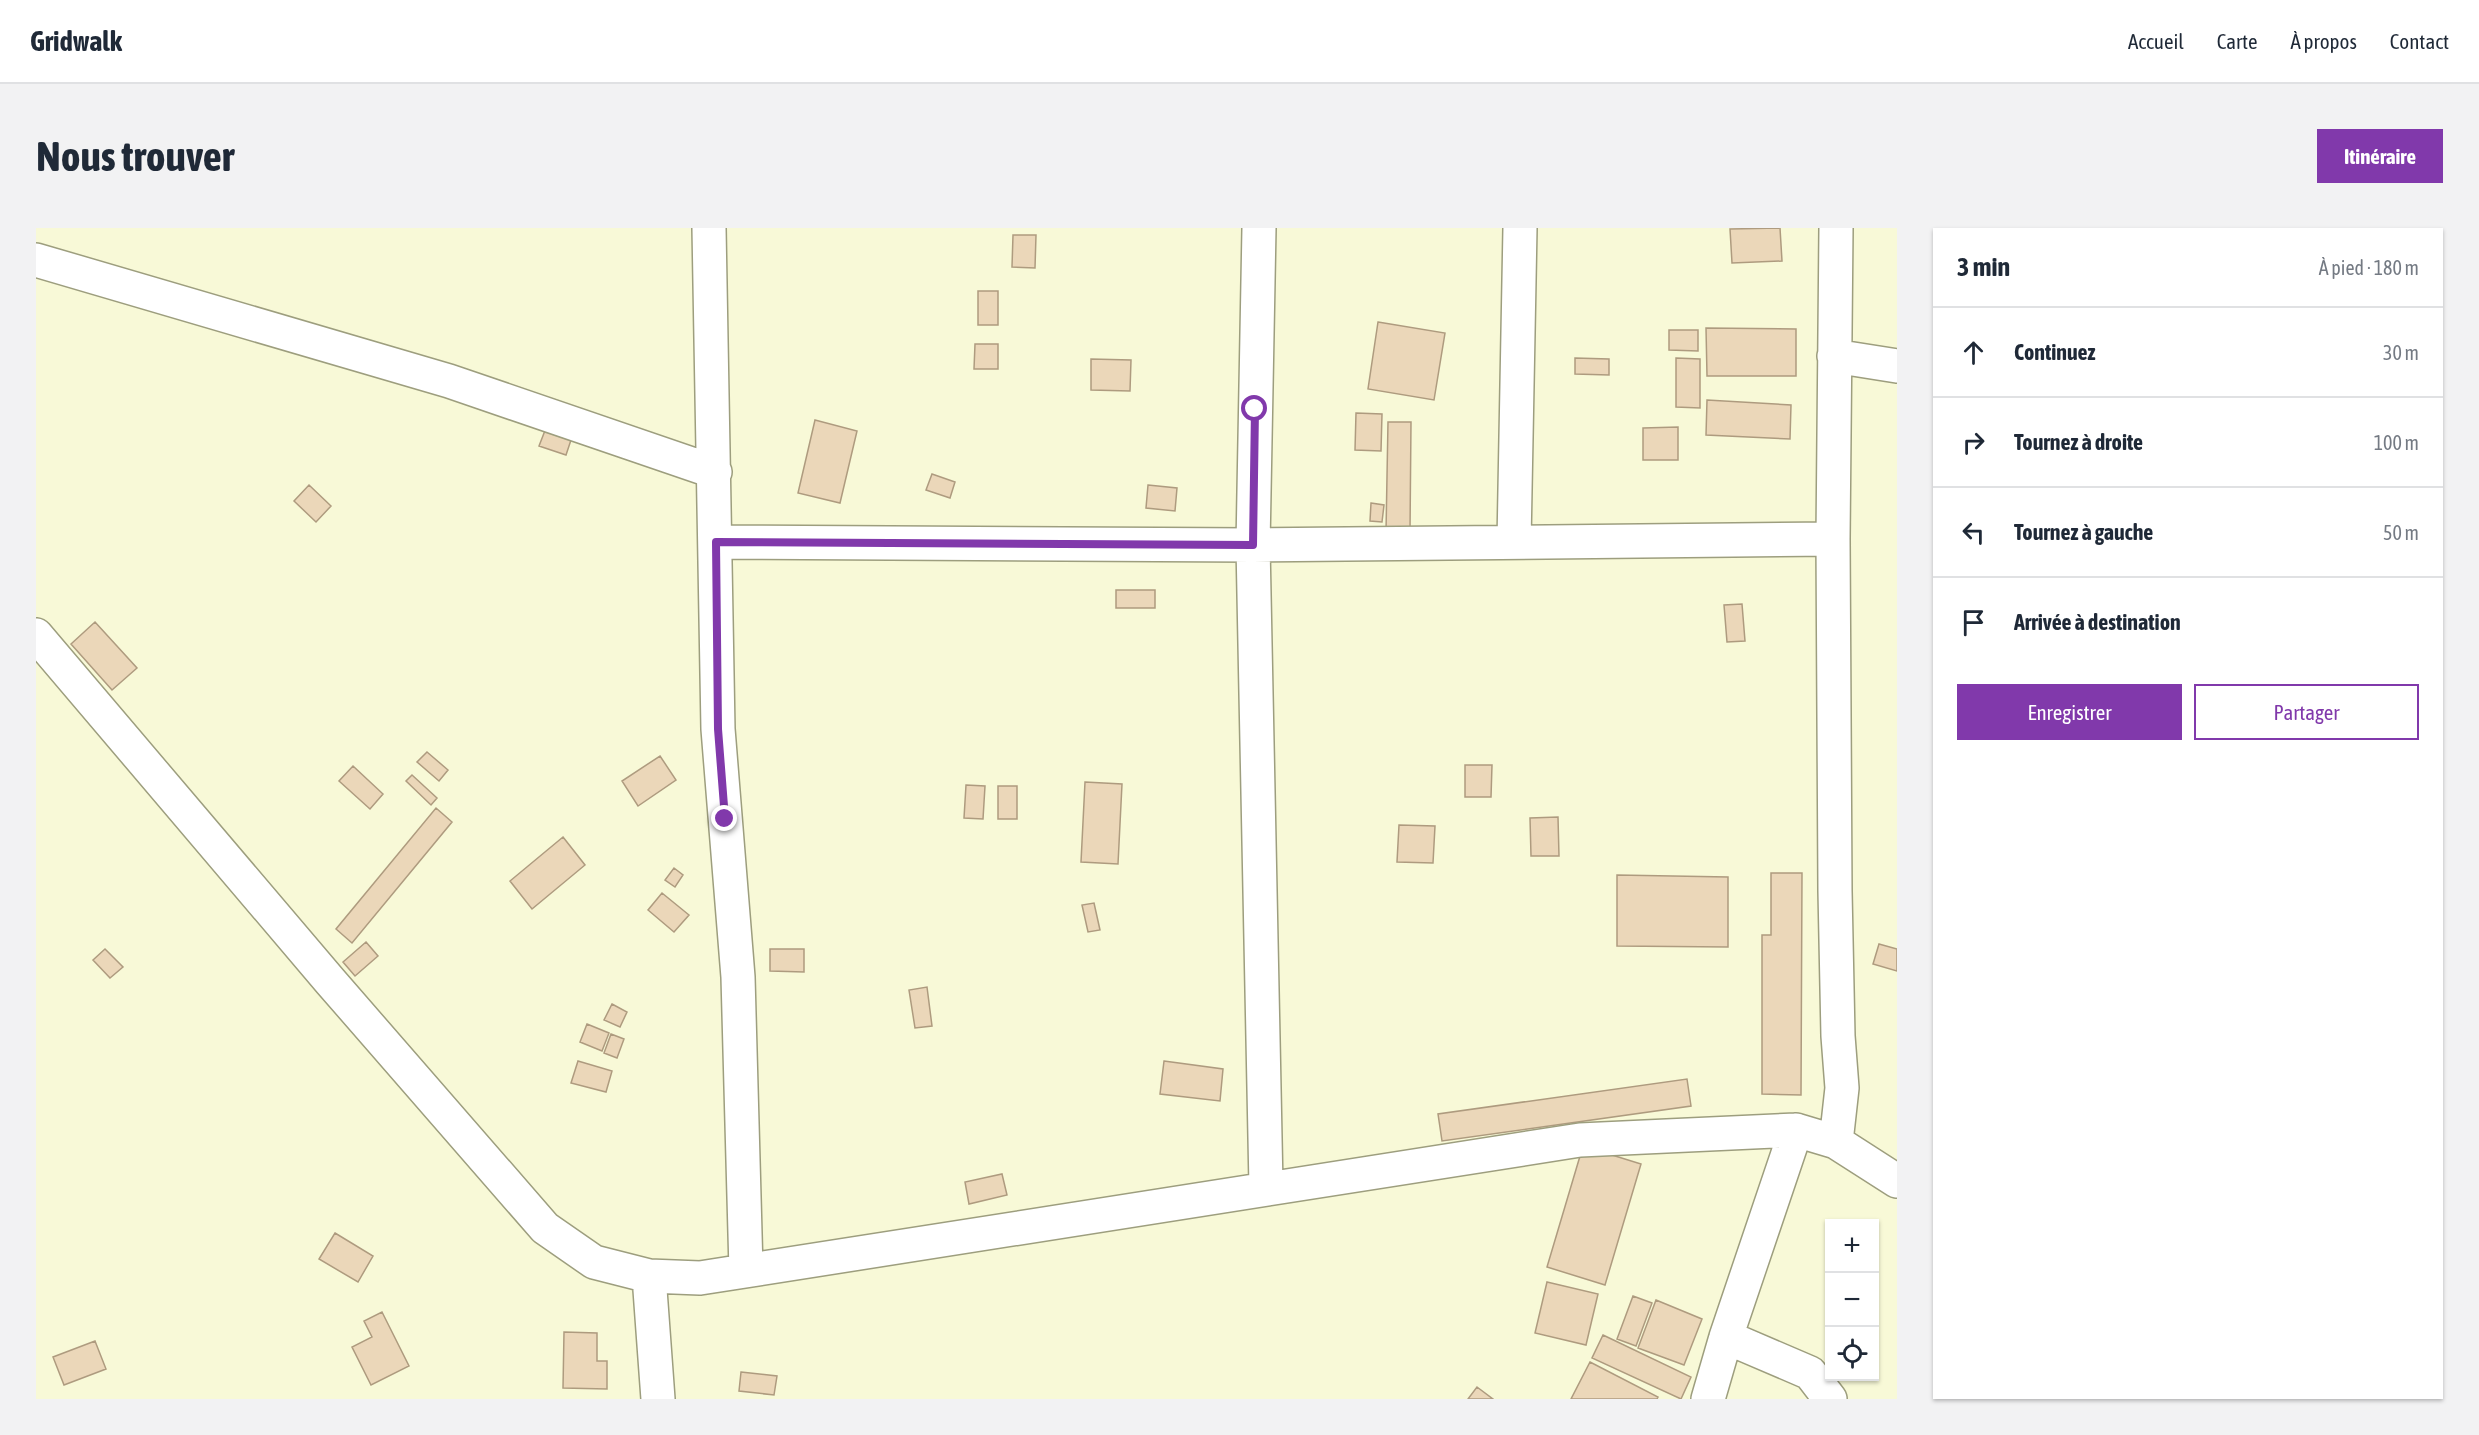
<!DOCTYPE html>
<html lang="fr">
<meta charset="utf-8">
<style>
:root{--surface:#fff;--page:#f2f2f3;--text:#1f2937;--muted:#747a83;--line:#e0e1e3;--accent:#8139ab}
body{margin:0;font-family:"Asap Condensed",sans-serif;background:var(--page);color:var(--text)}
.controls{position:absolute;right:18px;bottom:18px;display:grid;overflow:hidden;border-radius:0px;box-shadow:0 2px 4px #0004}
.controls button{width:54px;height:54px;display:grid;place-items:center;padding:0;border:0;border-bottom:2px solid var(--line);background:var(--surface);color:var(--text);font:30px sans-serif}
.stop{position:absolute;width:18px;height:18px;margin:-14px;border:4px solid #8139ab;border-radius:50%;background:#fff}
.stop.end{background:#8139ab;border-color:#fff;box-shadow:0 2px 6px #0008}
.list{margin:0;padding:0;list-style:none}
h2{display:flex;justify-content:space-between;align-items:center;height:78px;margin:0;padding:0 24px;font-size:26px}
h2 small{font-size:20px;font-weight:400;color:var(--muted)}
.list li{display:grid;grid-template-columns:39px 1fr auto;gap:18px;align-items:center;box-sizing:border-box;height:90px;padding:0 24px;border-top:2px solid var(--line)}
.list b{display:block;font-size:22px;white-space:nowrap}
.list em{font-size:20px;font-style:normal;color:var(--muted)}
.actions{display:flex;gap:12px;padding:18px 24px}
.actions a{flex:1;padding:14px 0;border:2px solid var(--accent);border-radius:0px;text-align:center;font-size:21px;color:var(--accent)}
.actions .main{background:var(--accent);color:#fff}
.icon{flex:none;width:33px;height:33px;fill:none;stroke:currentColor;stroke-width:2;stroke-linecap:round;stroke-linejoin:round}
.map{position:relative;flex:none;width:1861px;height:1171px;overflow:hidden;border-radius:0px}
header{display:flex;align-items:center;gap:36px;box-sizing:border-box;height:84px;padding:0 30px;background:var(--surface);border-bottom:2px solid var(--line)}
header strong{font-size:28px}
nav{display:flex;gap:33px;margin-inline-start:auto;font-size:21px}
.intro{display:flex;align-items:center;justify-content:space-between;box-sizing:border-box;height:144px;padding:0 36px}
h1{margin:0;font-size:42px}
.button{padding:15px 27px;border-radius:0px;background:var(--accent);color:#fff;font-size:21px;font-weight:700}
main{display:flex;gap:36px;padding:0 36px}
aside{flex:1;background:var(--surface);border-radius:0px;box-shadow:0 2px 4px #0004}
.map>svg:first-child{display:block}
.building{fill:#ebd7b9;stroke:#ae9b7f;stroke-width:1.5}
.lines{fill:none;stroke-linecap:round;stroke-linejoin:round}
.street-casing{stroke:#9d9e7e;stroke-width:36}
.street{stroke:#fff;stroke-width:33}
.route{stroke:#8139ab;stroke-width:8}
</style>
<header>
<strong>Gridwalk</strong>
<nav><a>Accueil</a><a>Carte</a><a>À propos</a><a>Contact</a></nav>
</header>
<div class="intro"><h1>Nous trouver</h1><a class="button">Itinéraire</a></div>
<main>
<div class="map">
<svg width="1861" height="1171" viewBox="0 0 1861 1171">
<rect width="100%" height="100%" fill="#f8f9d7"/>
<path class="building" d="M1744,0L1746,33L1696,35L1694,1Z
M977,7H1000L999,40L976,39Z
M942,63H962V97H942Z
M1342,94L1409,105L1398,172L1332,161Z
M1670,100L1760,101V148H1671Z
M1633,102H1662V123L1633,122Z
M939,116H962V141H938Z
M1539,130L1573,131V147L1539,146Z
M1640,130L1664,131V180L1640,179Z
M1055,131L1095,132L1094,163L1055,162Z
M1671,172L1755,177L1754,211L1670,207Z
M1320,185L1346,186L1345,223L1319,222Z
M779,192L821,203L804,275L762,265Z
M1352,194H1375L1374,304H1350Z
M1642,199V232H1607V200Z
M510,200L536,209L530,227L503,218Z
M896,246L919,254L914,270L890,262Z
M273,257L295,278L280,294L258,273Z
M1112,257L1141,260L1139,283L1110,280Z
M1335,275L1348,277L1346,294L1334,293Z
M1080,362H1119V380H1080Z
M1706,376L1709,413L1691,414L1688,377Z
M59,394L101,440L76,462L35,416Z
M391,524L412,542L403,553L381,534Z
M624,528L640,552L602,578L586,553Z
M1429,537H1456L1455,569H1429Z
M317,538L347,566L334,581L303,553Z
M376,547L401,570L395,577L370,553Z
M1049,554L1086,556L1082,636L1045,634Z
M930,557L949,558L947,591L928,590Z
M962,558H981V591H962Z
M400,580L416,594L316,715L300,701Z
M1522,589L1523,628H1495L1494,590Z
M1363,597L1399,598L1397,635L1361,634Z
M527,609L549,637L496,681L474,653Z
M638,640L647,647L639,659L629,652Z
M1735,645H1766L1765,867L1726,866V707H1735Z
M1581,647L1692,649V719L1581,718Z
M626,665L653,687L638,704L612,682Z
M1058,675L1064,702L1052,704L1046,677Z
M330,714L342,728L319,748L307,734Z
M1843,716L1861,721V743L1837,736Z
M69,721L87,739L74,750L57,732Z
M734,721H768V744L734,743Z
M891,759L896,798L879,800L873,762Z
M576,776L591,784L584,799L568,792Z
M551,796L573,805L566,823L544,814Z
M575,806L588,811L581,830L568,825Z
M542,833L576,843L570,864L535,855Z
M1128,833L1187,841L1184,873L1124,866Z
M1651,851L1655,878L1406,913L1402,886Z
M1547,918L1605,936L1569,1057L1511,1039Z
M966,946L971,967L933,976L929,954Z
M299,1005L337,1028L322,1054L283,1031Z
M1511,1054L1562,1066L1550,1117L1499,1105Z
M1597,1068L1616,1075L1600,1118L1581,1111Z
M1620,1072L1666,1091L1648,1137L1602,1120Z
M346,1084L373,1138L335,1157L316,1119L336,1109L328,1093Z
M528,1104L561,1105V1133H571V1161L527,1160Z
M1567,1107L1655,1149L1645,1171L1556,1130Z
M59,1113L70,1141L28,1157L17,1129Z
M1554,1134L1622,1169L1621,1171H1535Z
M705,1144L741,1148L738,1167L703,1163Z
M1441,1159L1457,1171H1432Z"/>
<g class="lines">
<defs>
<path id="street" d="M673,0L682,501L702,749L710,1042
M1223,0L1217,317L1230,959
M1800,0L1797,311L1799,663L1802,808L1806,860L1800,914
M0,32L413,153L679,244
M1798,128L1861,138
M680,314L1217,317L1797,311
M1478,314L1484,0
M0,407L294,753L509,1000L558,1034L613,1048L664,1050L1544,912L1760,902L1800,914L1861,953
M613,1048L622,1171
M1690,1109L1774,1145L1794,1171
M1672,1171L1690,1109L1760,902"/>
</defs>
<use href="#street" class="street-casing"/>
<use href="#street" class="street"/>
</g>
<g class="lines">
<path class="route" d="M689,591L682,501L680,314L1217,317L1219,181"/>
</g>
</svg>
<div class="controls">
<button>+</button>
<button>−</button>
<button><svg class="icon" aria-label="locate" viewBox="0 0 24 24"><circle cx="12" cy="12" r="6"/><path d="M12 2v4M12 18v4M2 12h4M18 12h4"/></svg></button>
</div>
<div class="stop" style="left:1219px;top:181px"></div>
<div class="stop end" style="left:689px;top:591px"></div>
</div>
<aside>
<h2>3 min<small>À pied · 180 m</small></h2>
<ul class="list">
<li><svg class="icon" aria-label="ahead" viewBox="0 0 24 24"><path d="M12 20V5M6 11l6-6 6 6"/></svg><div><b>Continuez</b></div><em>30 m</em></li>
<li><svg class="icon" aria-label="right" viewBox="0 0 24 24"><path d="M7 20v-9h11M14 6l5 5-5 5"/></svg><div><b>Tournez à droite</b></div><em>100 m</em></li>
<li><svg class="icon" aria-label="left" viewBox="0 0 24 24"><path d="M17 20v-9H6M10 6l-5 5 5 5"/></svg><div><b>Tournez à gauche</b></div><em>50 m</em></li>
<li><svg class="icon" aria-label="arrive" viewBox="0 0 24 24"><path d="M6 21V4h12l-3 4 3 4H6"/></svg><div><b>Arrivée à destination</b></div></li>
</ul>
<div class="actions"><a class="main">Enregistrer</a><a>Partager</a></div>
</aside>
</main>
